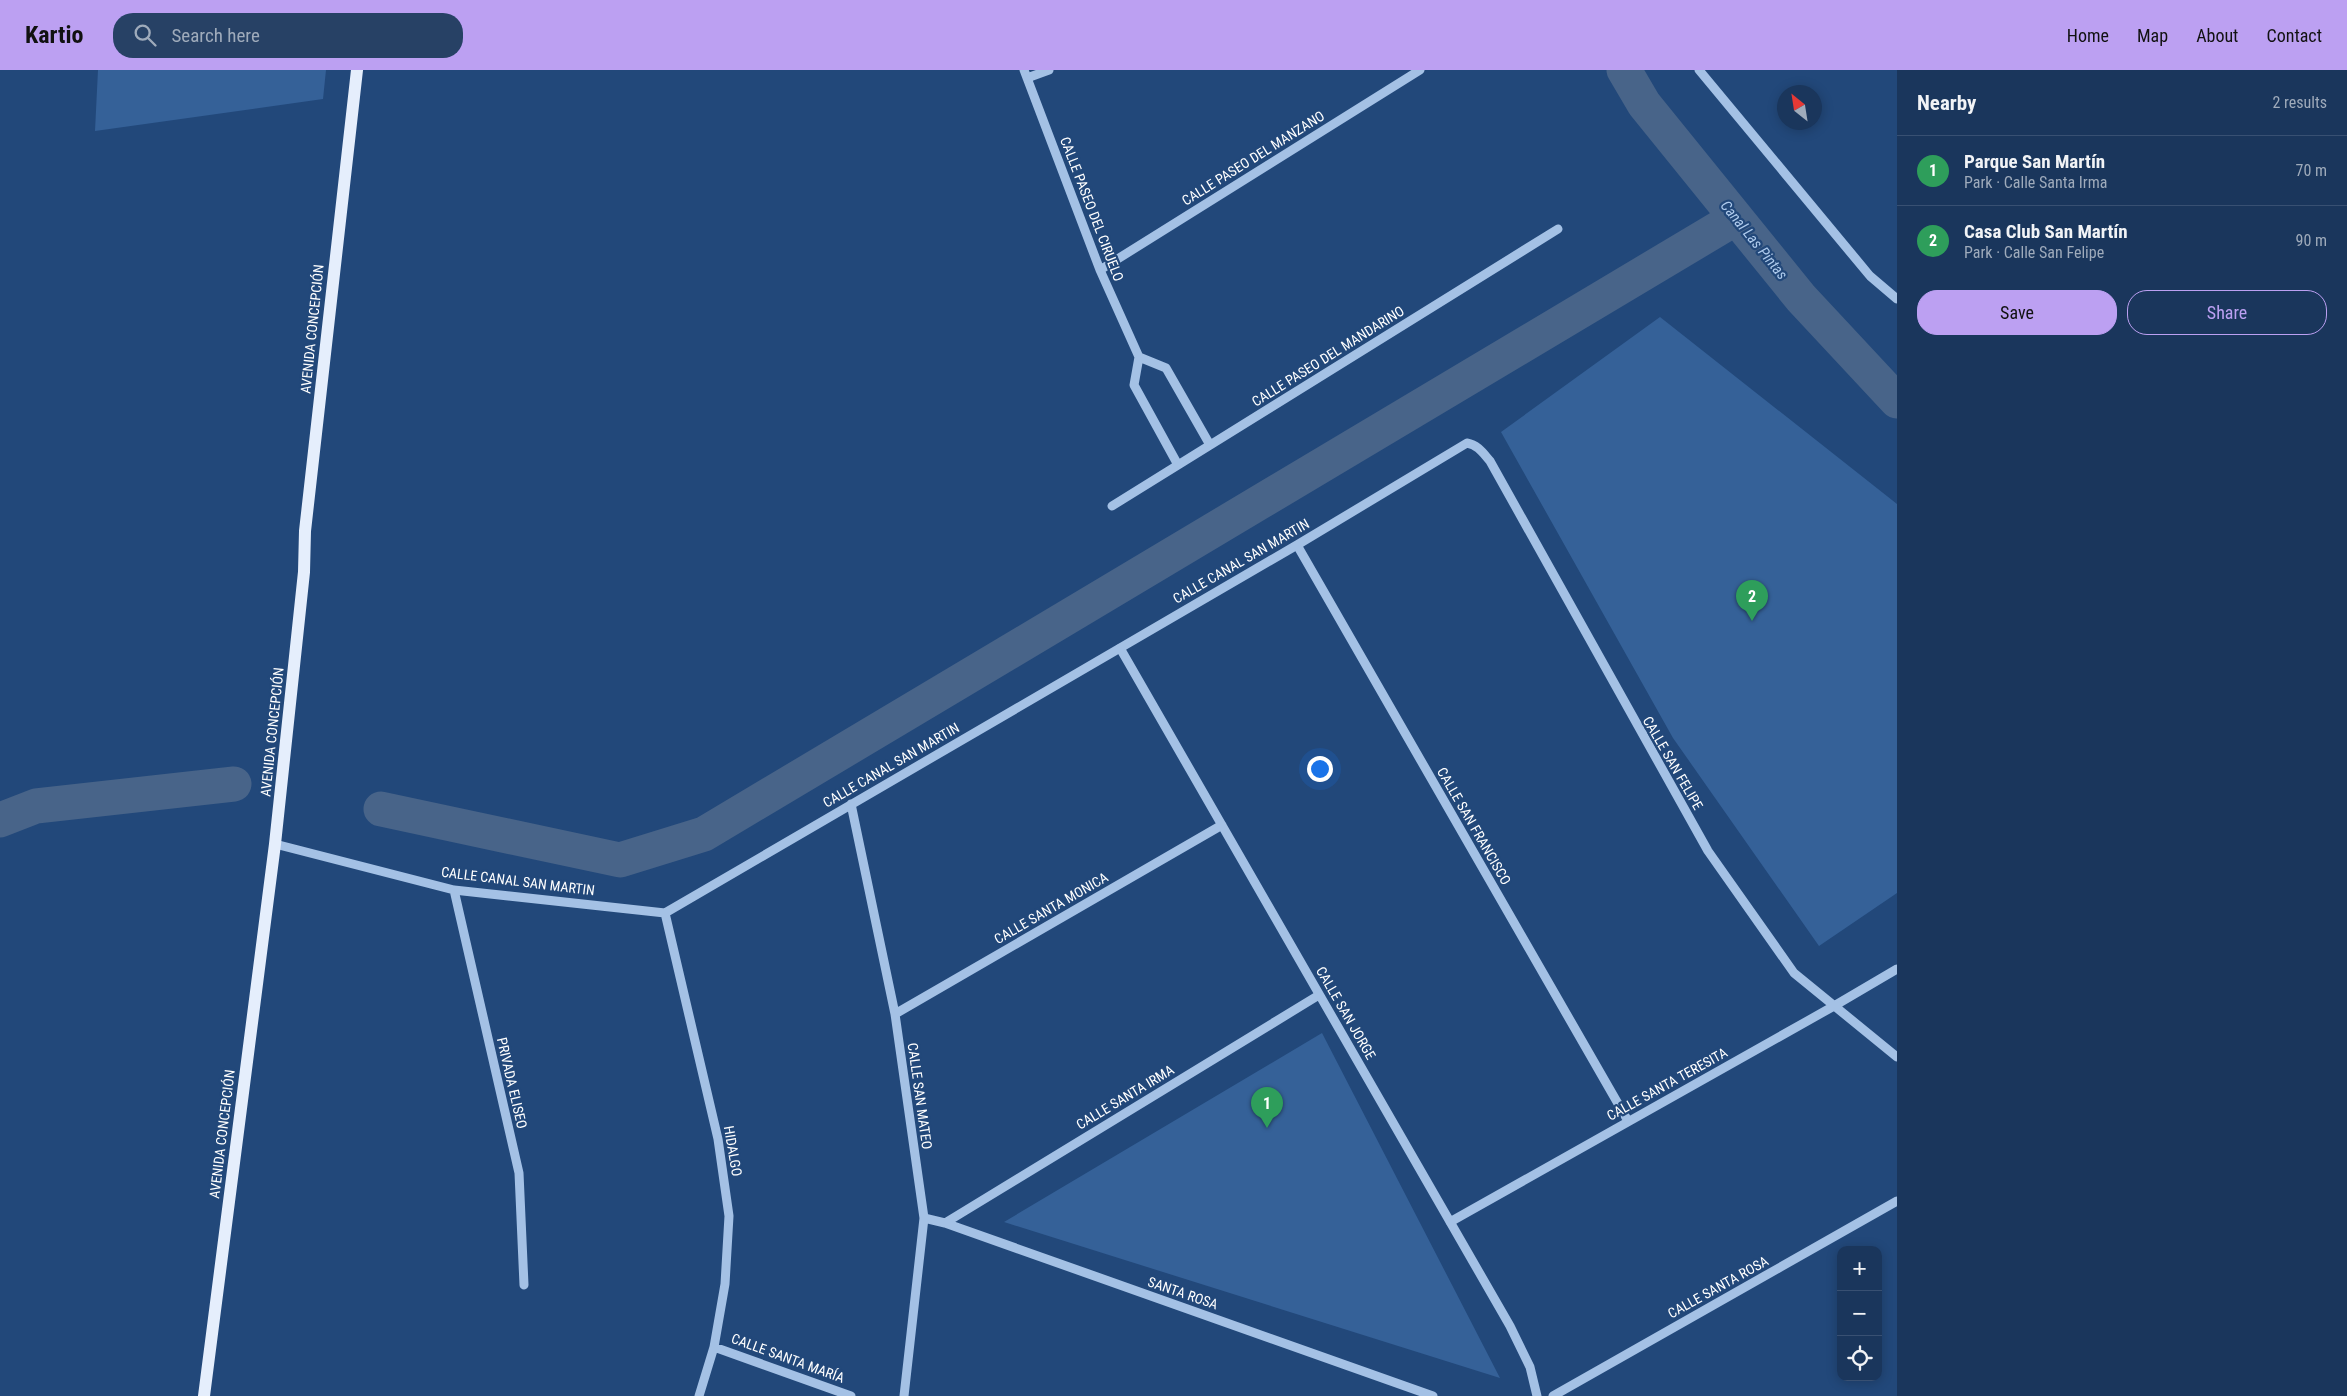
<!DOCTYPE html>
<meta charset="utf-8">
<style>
:root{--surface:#1a365c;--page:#274165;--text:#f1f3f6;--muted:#9fabbb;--line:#385072;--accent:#bca0f2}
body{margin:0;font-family:"Roboto Condensed",sans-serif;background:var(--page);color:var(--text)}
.controls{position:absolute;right:15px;bottom:15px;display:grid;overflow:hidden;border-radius:10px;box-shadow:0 2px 12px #0003}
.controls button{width:45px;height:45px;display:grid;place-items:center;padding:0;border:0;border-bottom:1px solid var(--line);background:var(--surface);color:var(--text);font:25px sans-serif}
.compass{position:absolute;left:1777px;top:15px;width:45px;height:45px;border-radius:50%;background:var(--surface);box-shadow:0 2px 12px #0003;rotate:330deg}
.you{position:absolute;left:1319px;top:698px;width:18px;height:18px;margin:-12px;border:4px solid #fff;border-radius:50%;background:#1a73e8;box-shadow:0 0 0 8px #1a73e833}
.badge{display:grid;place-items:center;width:32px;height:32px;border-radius:50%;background:var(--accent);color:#fff;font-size:16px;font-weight:700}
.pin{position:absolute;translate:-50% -41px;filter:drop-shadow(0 1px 2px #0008)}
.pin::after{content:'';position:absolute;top:26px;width:18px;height:15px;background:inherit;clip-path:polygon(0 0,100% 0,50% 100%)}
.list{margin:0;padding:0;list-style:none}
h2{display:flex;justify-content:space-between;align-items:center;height:65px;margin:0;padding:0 20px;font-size:21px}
h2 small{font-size:16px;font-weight:400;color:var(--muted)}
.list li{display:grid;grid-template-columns:32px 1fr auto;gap:15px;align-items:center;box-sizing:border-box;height:70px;padding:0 20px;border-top:1px solid var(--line)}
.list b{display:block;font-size:19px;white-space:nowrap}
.list p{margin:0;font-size:16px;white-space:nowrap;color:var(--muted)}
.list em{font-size:16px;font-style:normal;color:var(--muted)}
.actions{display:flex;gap:10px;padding:15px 20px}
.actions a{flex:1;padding:11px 0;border:1px solid var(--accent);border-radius:20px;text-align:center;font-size:18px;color:var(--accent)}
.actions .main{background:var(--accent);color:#111}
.icon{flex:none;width:28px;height:28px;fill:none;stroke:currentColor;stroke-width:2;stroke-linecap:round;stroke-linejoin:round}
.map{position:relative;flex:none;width:1897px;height:1326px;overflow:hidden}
header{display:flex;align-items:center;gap:30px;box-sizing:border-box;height:70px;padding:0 25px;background:var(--accent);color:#111}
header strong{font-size:24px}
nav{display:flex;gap:28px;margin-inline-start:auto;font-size:18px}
.search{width:350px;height:45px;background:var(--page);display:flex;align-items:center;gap:12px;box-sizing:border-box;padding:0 18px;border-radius:20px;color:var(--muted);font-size:19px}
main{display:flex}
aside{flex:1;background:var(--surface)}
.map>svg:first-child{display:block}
.green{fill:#356198}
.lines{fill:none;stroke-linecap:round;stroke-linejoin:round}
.canal{stroke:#486489;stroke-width:35}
.minor{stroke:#a4c1e5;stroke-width:9}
.major{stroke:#e5eefc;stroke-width:12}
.labels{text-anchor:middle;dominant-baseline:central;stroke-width:4.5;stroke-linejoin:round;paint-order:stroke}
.street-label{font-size:14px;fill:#fff;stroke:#22487a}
.water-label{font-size:15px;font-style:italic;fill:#afcbed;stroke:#22487a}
</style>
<header>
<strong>Kartio</strong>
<div class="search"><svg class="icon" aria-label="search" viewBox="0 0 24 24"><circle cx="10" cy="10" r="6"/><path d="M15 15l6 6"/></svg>Search here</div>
<nav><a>Home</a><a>Map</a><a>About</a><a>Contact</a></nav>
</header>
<main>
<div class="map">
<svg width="1897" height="1326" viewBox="0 0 1897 1326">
<rect width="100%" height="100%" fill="#22487a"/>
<path class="green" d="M98,0H326L323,29L95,61Z
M1660,247L1897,434V823L1819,876L1673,668L1501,362Z
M1322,963L1500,1308L1004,1152Z"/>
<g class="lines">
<path class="canal" d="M1624,0L1644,34L1801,228L1897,331
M381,739L620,790L704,764L1736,148
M0,750L36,736L234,714"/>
<path class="minor" d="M1024,0L1100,200L1139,287L1134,315L1178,395
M1699,0L1870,206L1897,229
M1027,8L1049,0
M1100,200L1420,0
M1139,287L1166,298L1210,375
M1112,436L1558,159
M1297,475L1628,1051
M1120,578L1510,1256L1530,1297L1537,1326
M851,734L895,944L924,1148L904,1326
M275,774L454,820L665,843L1297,475L1467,373C1478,375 1483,383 1490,391L1708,781L1794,903L1897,987
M454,820L519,1103L524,1215
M665,843L718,1069L729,1146L725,1214L714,1277L699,1326
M895,944L1222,755
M924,1148L945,1153L1433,1326
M1450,1152L1834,936L1897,899
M945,1153L1319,925
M714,1277L851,1326
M1553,1326L1897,1131"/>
<path class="major" d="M204,1326L275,774L304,502L305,461L357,0"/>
</g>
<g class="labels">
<g class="street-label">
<text transform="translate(1253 88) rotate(-32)">CALLE PASEO DEL MANZANO</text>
<text transform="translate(1092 139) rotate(69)">CALLE PASEO DEL CIRUELO</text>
<text transform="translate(312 259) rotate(-84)">AVENIDA CONCEPCIÓN</text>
<text transform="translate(1328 286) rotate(-32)">CALLE PASEO DEL MANDARINO</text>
<text transform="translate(1241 491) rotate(-30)">CALLE CANAL SAN MARTIN</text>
<text transform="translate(272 662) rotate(-84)">AVENIDA CONCEPCIÓN</text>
<text transform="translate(1673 693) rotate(60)">CALLE SAN FELIPE</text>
<text transform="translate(891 695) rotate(-30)">CALLE CANAL SAN MARTIN</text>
<text transform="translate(1474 756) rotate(60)">CALLE SAN FRANCISCO</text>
<text transform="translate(518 811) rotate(7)">CALLE CANAL SAN MARTIN</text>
<text transform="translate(1051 838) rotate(-30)">CALLE SANTA MONICA</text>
<text transform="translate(1346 943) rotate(60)">CALLE SAN JORGE</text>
<text transform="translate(512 1013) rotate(77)">PRIVADA ELISEO</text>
<text transform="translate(1667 1014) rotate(-29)">CALLE SANTA TERESITA</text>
<text transform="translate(920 1026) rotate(82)">CALLE SAN MATEO</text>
<text transform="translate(1125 1027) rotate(-31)">CALLE SANTA IRMA</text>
<text transform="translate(222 1064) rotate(-83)">AVENIDA CONCEPCIÓN</text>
<text transform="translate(733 1081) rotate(80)">HIDALGO</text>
<text transform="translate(1718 1217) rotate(-29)">CALLE SANTA ROSA</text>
<text transform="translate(1183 1223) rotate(19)">SANTA ROSA</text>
<text transform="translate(788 1288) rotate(20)">CALLE SANTA MARÍA</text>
</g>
<g class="water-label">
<text transform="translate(1754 170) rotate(51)">Canal Las Pintas</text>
</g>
</g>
</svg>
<div class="controls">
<button>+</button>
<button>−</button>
<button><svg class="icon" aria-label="locate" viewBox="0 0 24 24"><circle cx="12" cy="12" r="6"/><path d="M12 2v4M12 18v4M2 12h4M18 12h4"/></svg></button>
</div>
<svg class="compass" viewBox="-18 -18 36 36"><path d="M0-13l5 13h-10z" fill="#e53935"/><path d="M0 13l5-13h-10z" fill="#9fabbb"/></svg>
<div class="you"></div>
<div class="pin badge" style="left:1267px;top:1058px;background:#2e9e5b">1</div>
<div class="pin badge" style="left:1752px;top:551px;background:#2e9e5b">2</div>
</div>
<aside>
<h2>Nearby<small>2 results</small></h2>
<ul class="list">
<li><span class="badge" style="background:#2e9e5b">1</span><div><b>Parque San Martín</b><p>Park · Calle Santa Irma</p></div><em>70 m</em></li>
<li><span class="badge" style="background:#2e9e5b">2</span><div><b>Casa Club San Martín</b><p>Park · Calle San Felipe</p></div><em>90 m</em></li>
</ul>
<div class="actions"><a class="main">Save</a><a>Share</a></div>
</aside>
</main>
